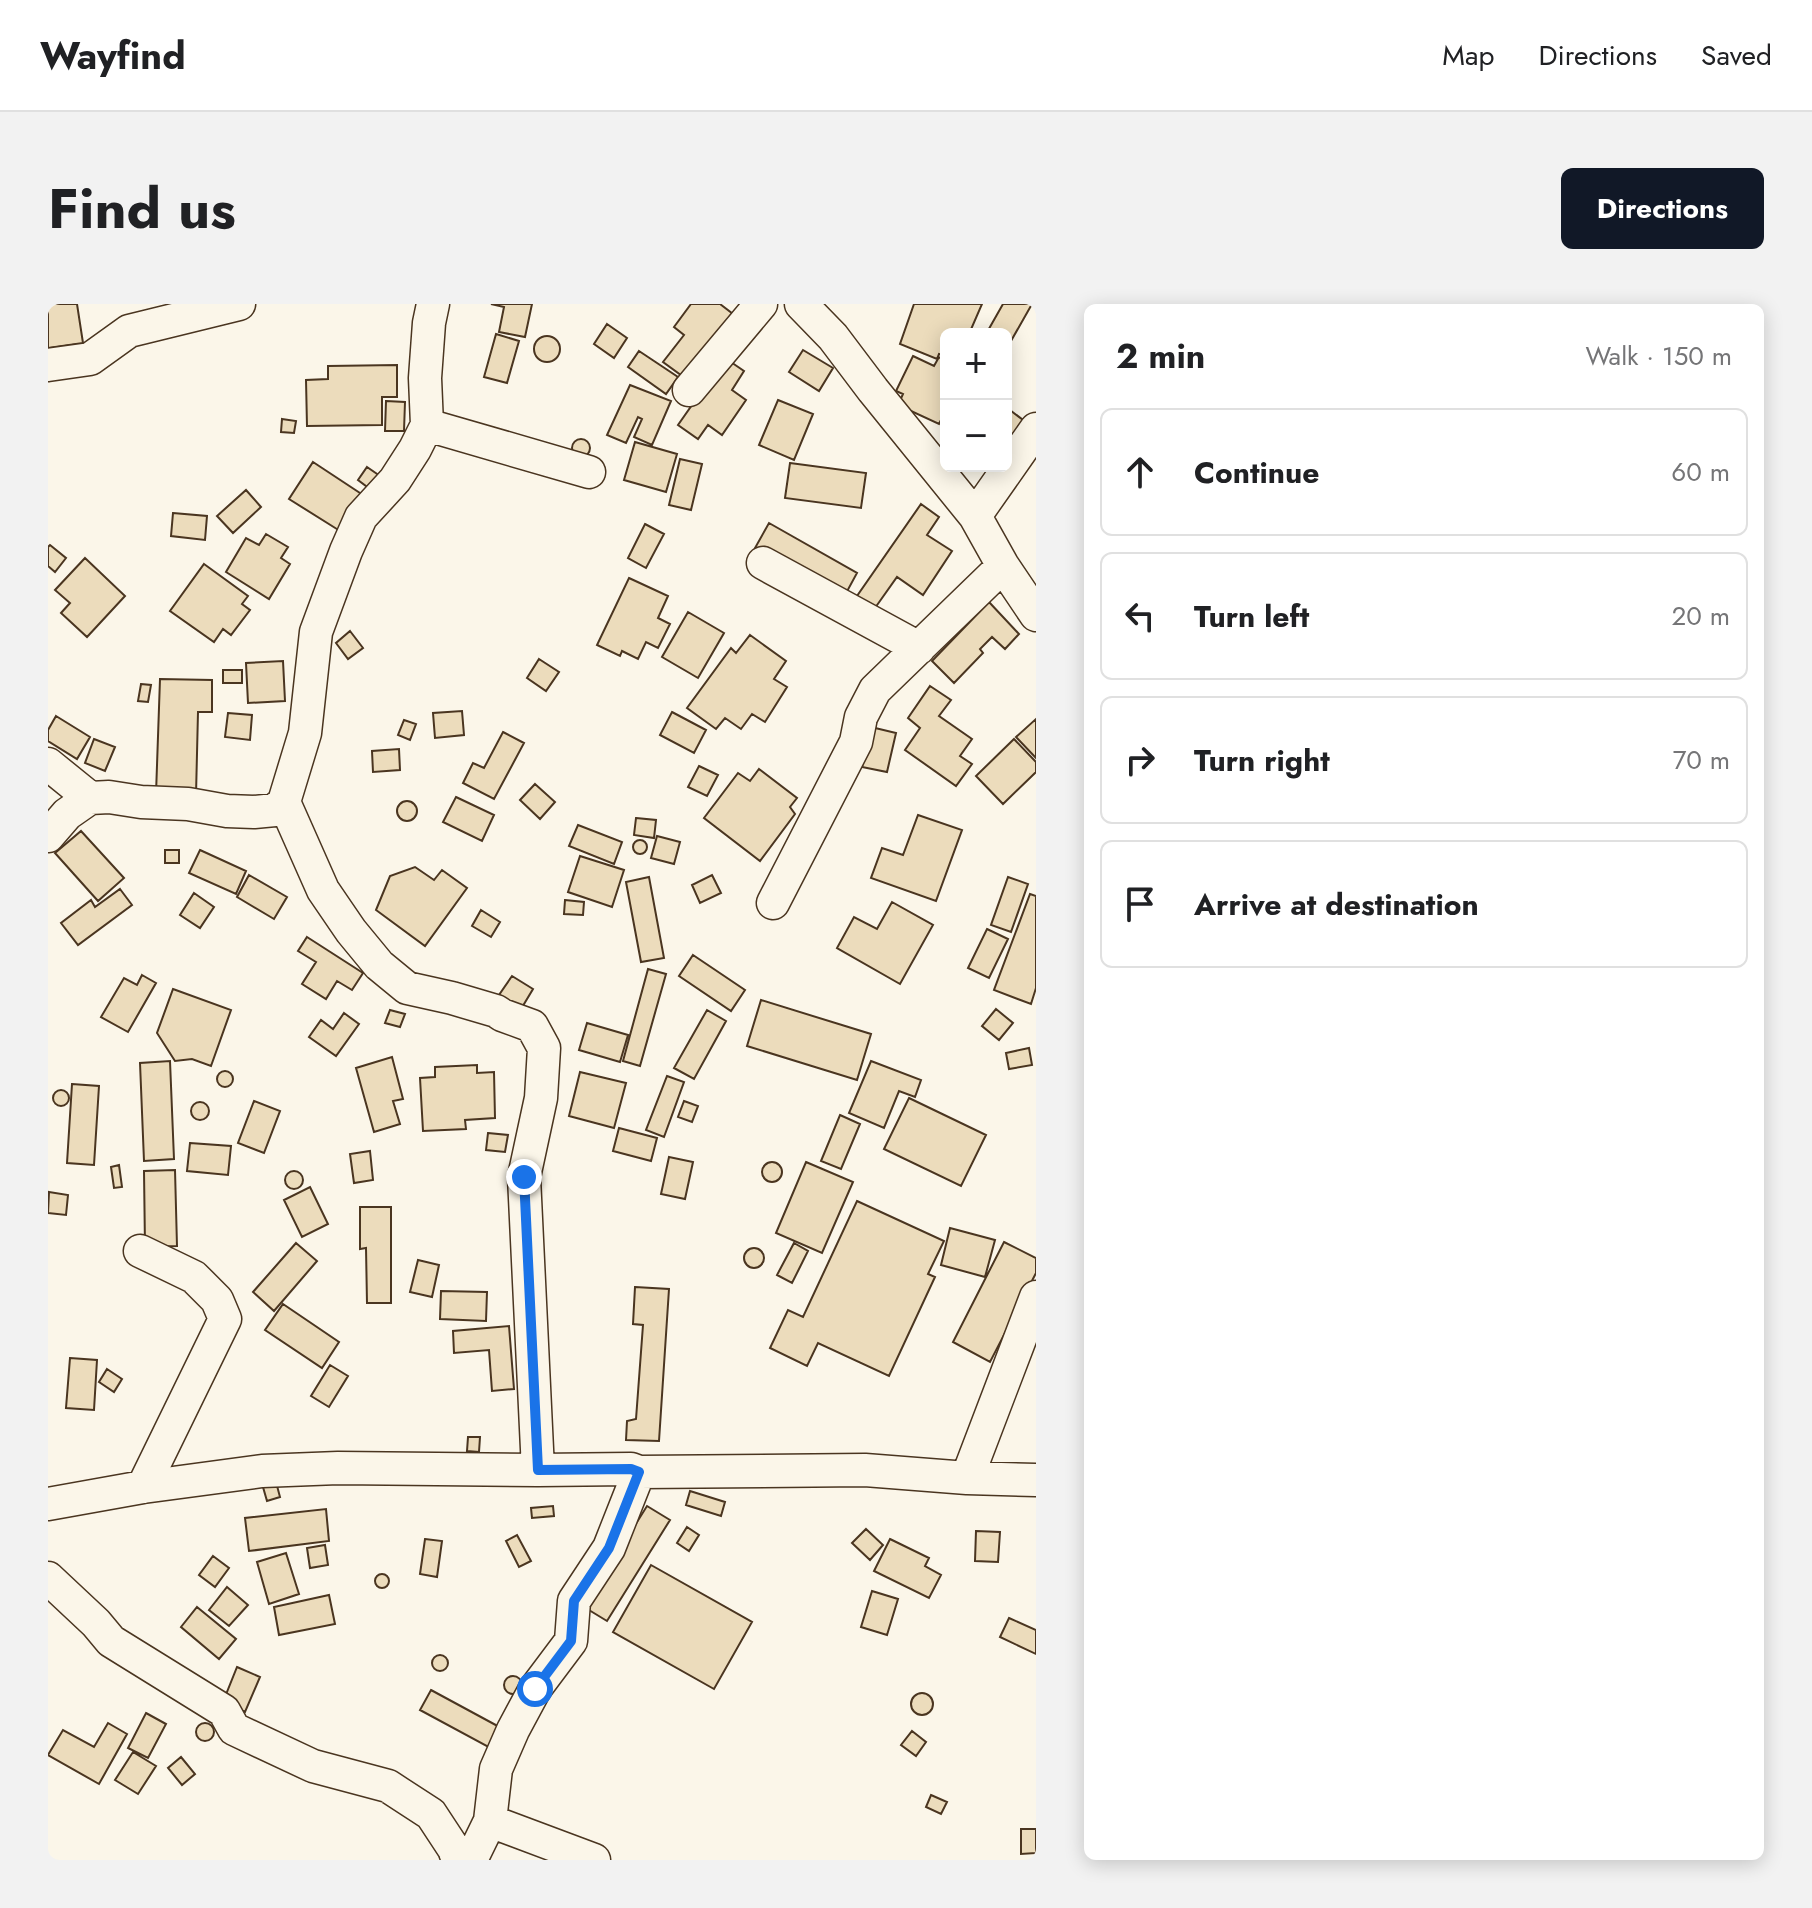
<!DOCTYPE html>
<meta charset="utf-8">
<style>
:root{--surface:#fff;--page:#f2f2f2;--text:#202124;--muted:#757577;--line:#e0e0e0;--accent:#111827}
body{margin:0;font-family:Jost,sans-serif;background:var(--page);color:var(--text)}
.controls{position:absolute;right:24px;top:24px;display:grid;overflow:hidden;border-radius:12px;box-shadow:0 4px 20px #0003}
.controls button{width:72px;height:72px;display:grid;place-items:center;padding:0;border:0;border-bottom:2px solid var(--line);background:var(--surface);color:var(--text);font:40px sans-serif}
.stop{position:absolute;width:24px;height:24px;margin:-18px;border:6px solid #1a73e8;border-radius:50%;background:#fff}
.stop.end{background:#1a73e8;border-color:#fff;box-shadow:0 2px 8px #0008}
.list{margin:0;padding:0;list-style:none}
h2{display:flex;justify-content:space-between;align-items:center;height:104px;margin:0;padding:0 32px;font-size:34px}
h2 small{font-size:26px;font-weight:400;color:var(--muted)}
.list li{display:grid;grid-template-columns:52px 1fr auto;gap:24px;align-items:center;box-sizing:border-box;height:128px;margin:0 16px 16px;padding:0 16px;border:2px solid var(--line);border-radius:12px}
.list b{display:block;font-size:30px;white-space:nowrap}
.list em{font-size:26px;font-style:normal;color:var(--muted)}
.icon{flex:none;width:44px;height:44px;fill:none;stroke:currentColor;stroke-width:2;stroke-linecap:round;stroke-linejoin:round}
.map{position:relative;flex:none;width:988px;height:1556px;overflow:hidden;border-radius:12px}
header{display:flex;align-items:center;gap:48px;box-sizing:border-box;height:112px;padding:0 40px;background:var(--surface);border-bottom:2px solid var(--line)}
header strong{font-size:38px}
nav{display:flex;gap:44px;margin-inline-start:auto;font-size:28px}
.intro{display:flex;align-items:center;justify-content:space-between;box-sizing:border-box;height:192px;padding:0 48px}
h1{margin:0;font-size:56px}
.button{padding:20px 36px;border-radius:12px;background:var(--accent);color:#fff;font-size:28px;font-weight:700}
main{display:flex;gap:48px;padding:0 48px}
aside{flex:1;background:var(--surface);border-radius:12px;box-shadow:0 4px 20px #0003}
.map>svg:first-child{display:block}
.building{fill:#ecdcbc;stroke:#4a3520;stroke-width:2}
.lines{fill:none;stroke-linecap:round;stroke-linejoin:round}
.minor-casing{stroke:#4a3520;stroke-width:35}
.minor{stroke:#fbf6e9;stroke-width:32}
.route{stroke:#1a73e8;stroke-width:10}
</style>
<header>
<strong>Wayfind</strong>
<nav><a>Map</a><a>Directions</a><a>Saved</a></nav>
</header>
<div class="intro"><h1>Find us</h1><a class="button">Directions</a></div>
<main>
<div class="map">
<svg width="988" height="1556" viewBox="0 0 988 1556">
<rect width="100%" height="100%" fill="#fbf6e9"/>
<path class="building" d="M0,0H29L35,39L0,44Z
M443,0H484L477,33L451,28L456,3Z
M643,0H672L685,10L637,74L615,58L636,31L626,23Z
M866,0H934L921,30H898V52L891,50L889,55L852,40Z
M955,0H984L959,44L958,30H938Z
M559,20L579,34L566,54L546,40Z
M448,30L471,37L459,79L436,73Z
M486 45a13 13 0 1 1 26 0a13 13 0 1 1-26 0Z
M755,46L785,64L771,87L741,68Z
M591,47L630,73L618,90L580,63Z
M865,52L886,62L891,53L898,56V106L891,120L850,101L855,90L848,87Z
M677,54L696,67L684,86L698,96L674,131L660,121L650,135L630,121Z
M349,61V93H334V121L259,122L258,76L280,75V62Z
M582,81L623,97L604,141L586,133L594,115L590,113L578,139L559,131Z
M730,96L765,110L746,156L711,141Z
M338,97L357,98L356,127H337Z
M958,103L979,119L958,148Z
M234,115L248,117L246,129L233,128Z
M524 144a9 9 0 1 1 18 0a9 9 0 1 1-18 0Z
M587,138L629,150L618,188L576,176Z
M632,155L654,160L643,206L621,201Z
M265,158L315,191L292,227L241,195Z
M742,159L818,169L813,204L737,194Z
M319,163L332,172L322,185L310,176Z
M198,186L213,203L185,229L169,212Z
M873,200L891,213L879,231L904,247L875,291L849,273L827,304L809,292Z
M125,209L159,212L157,236L123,232Z
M721,219L809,269L796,293L707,244Z
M597,220L616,230L598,264L580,254Z
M218,230L240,243L233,254L242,260L221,295L178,268L198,234L211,241Z
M2,241L18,254L7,268L0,262V243Z
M37,254L77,292L39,333L13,309L22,299L7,286Z
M156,260L200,292L194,300L202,306L183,331L175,325L166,338L122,307Z
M581,274L620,292L610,314L622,320L610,344L598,338L590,355L574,347L572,352L549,341Z
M941,298L971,330L957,345L944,333L932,345L935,349L906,379L884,357Z
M640,308L676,329L650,374L614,353Z
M302,327L315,344L300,355L288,339Z
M702,331L738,357L726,375L739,383L717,418L704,410L693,425L677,414L668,425L639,404L683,344L688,349Z
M491,355L511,368L498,387L479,374Z
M235,357L237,397L200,399L198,359Z
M175,366H194V379H175Z
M112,375L164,376V408H150L148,491L108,490Z
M93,380L103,381L100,398L90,397Z
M882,382L903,396L891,412L924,435L912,452L924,460L908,482L857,446L872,424L860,414Z
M414,407L416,431L387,434L385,409Z
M624,408L658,426L646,449L612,431Z
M180,409L204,411L202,436L177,433Z
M8,412L42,433L29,455L0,437V426Z
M988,415V454L968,433Z
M356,416L368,420L362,436L350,431Z
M823,423L848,429L839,468L814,463Z
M455,428L476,439L446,495L415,479L425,459L436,464Z
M46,435L67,443L57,467L37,459Z
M966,435L988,458V468L955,500L928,472Z
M351,445L352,466L325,468L324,447Z
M651,462L670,471L659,492L640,483Z
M711,465L749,494L742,503L747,510L712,557L656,514L690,469L702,477Z
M487,480L507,498L492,515L472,496Z
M408,493L446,511L434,537L395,518Z
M349 507a10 10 0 1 1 20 0a10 10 0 1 1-20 0Z
M870,511L914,526L888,597L823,574L834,544L855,551Z
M588,514L608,516L606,534L586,531Z
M530,521L574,538L566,560L521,542Z
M33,527L76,574L50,597L7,549Z
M609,532L632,538L626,560L603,554Z
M585 543a7 7 0 1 1 14 0a7 7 0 1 1-14 0Z
M117,546H131V559H117Z
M152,546L198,567L188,590L141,569Z
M532,552L576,566L564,603L520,588Z
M367,563L386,576L394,566L419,584L377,642L328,606L342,572Z
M201,571L239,593L226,615L189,593Z
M664,571L673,589L652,599L644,581Z
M601,573L616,654L593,658L578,578Z
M960,573L980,580L963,628L943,621Z
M72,585L84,601L30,641L13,619L43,596L47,603Z
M146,589L166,603L152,624L132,611Z
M982,590L988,592V684L983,700L946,686Z
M517,596L536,598L535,611L516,610Z
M844,598L885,621L852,680L789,644L806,613L829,625Z
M433,606L452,618L443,633L424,622Z
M939,625L960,635L941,674L920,664Z
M259,633L315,669L304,686L289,677L278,695L254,680L268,658L250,647Z
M645,651L697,686L683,707L631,672Z
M600,665L618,670L592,762L575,757Z
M94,671L108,679L80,728L53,713L76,674L89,681Z
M464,672L485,685L473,705L451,691Z
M125,685L183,706L163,762L144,755L127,757L109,729Z
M713,696L823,730L809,776L699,742Z
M948,705L965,719L951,736L934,722Z
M342,706L357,710L352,723L337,719Z
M659,706L678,717L646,775L626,764Z
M296,709L311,720L288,752L261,733L273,716L285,725Z
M539,719L580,731L572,758L531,746Z
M981,744L984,761L961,765L958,749Z
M344,753L355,795L345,797L352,820L326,828L308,764Z
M122,757L126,855L96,857L92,759Z
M823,757L873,776L867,793L851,787L836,824L801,809Z
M429,761V769L446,768L447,814L417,816L418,825L375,827L372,774L387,773V763Z
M169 775a8 8 0 1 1 16 0a8 8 0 1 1-16 0Z
M532,768L578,779L566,824L521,812Z
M619,772L636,778L616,833L598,826Z
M24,780L51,782L46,861L19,859Z
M5 794a8 8 0 1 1 16 0a8 8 0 1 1-16 0Z
M861,794L938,831L913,882L836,845Z
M206,797L232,807L216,849L190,839Z
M636,797L650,802L644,818L630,813Z
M143 807a9 9 0 1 1 18 0a9 9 0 1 1-18 0Z
M792,811L812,820L793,865L773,857Z
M571,824L609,834L603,857L565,847Z
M440,829L460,831L457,848L438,846Z
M142,839L183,842L180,871L139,867Z
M322,847L325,876L306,879L302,850Z
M621,853L645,858L637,895L613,890Z
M714 868a10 10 0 1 1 20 0a10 10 0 1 1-20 0Z
M758,858L805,878L774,949L728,929Z
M71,861L74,883L66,884L63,863Z
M127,866L129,942L97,943L96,867Z
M237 876a9 9 0 1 1 18 0a9 9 0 1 1-18 0Z
M262,883L280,920L254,933L236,896Z
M1,888L20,891L18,911L0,909Z
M809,897L896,937L880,970L887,973L841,1072L770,1039L759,1062L722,1044L740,1006L755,1013Z
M312,903H343V999H319L318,944L312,945Z
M902,924L947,936L937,973L893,961Z
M956,938L988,954V969L942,1058L905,1038Z
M248,939L269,957L226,1007L205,988Z
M746,939L760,947L744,979L729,971Z
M696 954a10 10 0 1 1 20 0a10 10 0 1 1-20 0Z
M370,956L391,961L384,993L362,988Z
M587,983L621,985L611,1137L578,1136L579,1117L588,1115L595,1021L585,1020Z
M393,987L439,988L438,1017L392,1015Z
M235,1000L291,1038L274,1064L217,1026Z
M461,1022L466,1085L444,1087L441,1046L406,1049L405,1027Z
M22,1054L49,1056L46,1106L18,1104Z
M282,1061L300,1072L281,1103L263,1092Z
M59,1065L74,1075L66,1088L51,1078Z
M420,1133H432L431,1148L419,1147Z
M228,1178L232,1193L219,1197L215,1183Z
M642,1187L677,1198L673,1212L638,1201Z
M505,1202L506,1212L484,1214L483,1204Z
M599,1202L622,1216L559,1317L536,1303Z
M278,1205L281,1237L201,1247L197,1214Z
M639,1223L651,1231L641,1247L629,1239Z
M818,1225L835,1241L822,1256L804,1239Z
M928,1227L952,1228L950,1258L927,1257Z
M469,1231L483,1257L471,1263L458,1237Z
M377,1235L394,1237L389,1273L372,1270Z
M842,1235L881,1254L877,1262L893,1271L881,1294L826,1267Z
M277,1241L280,1261L262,1264L259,1244Z
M238,1249L251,1290L221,1300L209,1258Z
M165,1252L181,1264L167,1283L151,1271Z
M603,1261L704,1318L666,1385L565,1328Z
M327 1277a7 7 0 1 1 14 0a7 7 0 1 1-14 0Z
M179,1283L200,1301L181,1322L161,1306Z
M824,1287L850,1295L839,1331L813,1323Z
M281,1291L287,1320L231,1331L226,1303Z
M149,1303L188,1335L171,1355L133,1323Z
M961,1314L988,1326V1350L952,1333Z
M384 1359a8 8 0 1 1 16 0a8 8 0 1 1-16 0Z
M189,1363L212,1373L197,1408L175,1398Z
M456 1381a9 9 0 1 1 18 0a9 9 0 1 1-18 0Z
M383,1386L457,1426L446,1446L372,1406Z
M863 1400a11 11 0 1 1 22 0a11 11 0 1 1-22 0Z
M98,1409L118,1420L100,1454L80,1444Z
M60,1419L79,1430L51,1480L0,1451L15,1426L46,1443Z
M148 1428a9 9 0 1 1 18 0a9 9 0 1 1-18 0Z
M864,1427L878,1438L868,1452L853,1441Z
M85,1448L108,1462L90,1490L67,1476Z
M133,1453L147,1470L134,1481L120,1464Z
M883,1491L899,1498L893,1510L878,1503Z
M973,1525H988V1549L973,1550Z"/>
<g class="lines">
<defs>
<path id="minor" d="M753,0L785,33L825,86L927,212L955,262L988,311
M0,61L42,55L81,27L191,0
M641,86L713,0
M379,121L541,168
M927,212L988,125
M715,259L871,344
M0,460L42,494
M236,498L275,586L303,627L331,661L359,684L404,694L448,707L454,711L484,722L496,744L493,794L476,873L490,1166
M0,532L19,510L42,494L61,493L93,498L140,500L179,507L206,508L227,506L236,498L257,429L268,328L298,247L313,213L347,176L367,145L379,121L377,74L381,19L385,0
M725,599L808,438L813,413L827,386L955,262
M92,947L146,973L169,996L177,1015L95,1183
M919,1174L988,993
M0,1200L95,1183L214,1167L290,1164L490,1166L583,1165L591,1168L817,1166L919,1174L988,1176
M0,1274L48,1319L63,1337L176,1407L186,1425L265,1462L340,1482L383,1510L406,1545L410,1556
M442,1517L546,1556
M423,1556L442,1517L448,1465L465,1426L487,1385L523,1337L526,1297L561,1244L591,1168"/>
</defs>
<use href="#minor" class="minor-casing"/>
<use href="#minor" class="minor"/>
</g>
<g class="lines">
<path class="route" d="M476,873L490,1166L583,1165L591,1168L561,1244L526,1297L523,1337L487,1385"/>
</g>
</svg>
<div class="controls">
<button>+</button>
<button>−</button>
</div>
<div class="stop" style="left:487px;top:1385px"></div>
<div class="stop end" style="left:476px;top:873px"></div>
</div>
<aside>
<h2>2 min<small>Walk · 150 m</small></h2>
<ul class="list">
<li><svg class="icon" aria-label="ahead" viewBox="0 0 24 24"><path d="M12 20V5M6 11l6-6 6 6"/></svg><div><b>Continue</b></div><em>60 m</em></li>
<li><svg class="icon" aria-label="left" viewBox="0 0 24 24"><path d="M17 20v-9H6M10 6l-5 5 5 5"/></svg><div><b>Turn left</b></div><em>20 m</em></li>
<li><svg class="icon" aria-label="right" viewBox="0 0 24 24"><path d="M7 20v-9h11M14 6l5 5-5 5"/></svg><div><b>Turn right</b></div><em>70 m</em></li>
<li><svg class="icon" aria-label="arrive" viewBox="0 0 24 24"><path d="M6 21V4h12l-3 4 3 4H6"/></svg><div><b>Arrive at destination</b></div></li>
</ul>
</aside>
</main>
